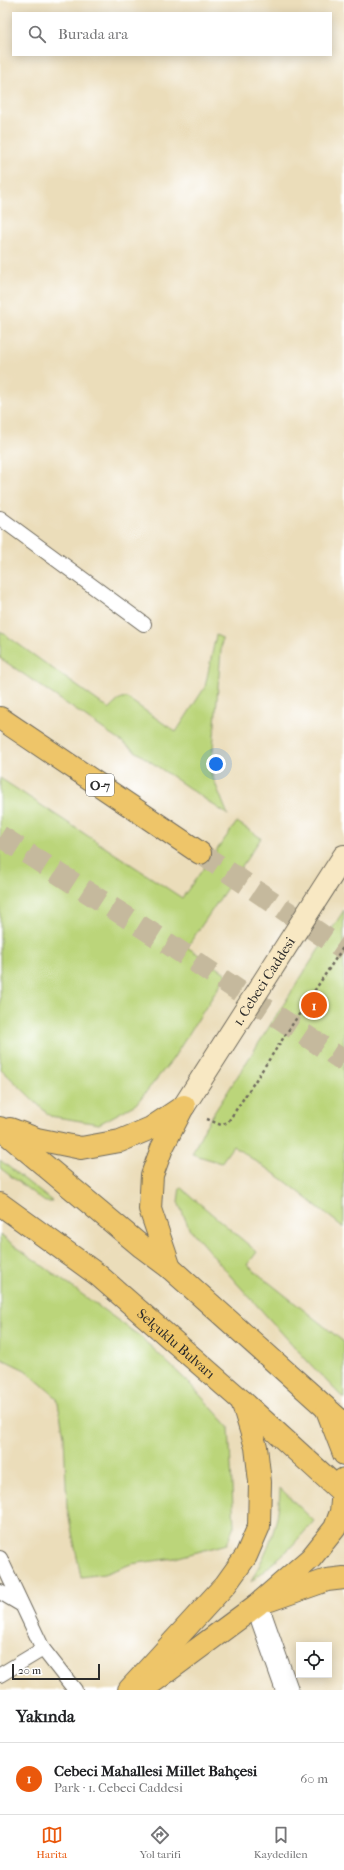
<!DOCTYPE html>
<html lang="tr">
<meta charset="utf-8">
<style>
:root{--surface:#fff;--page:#f2f2f2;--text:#202124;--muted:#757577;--line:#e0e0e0;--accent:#ea580c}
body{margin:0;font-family:"IM FELL French Canon",serif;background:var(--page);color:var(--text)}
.controls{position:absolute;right:12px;bottom:12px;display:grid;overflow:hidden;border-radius:0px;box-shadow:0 2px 10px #0003}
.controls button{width:36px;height:36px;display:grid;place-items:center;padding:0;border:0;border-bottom:1px solid var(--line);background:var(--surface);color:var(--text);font:20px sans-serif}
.scale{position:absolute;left:12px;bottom:10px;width:88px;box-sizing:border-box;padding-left:4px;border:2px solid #2b2b2b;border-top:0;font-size:11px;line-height:14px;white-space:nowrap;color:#2b2b2b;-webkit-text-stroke:3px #fff;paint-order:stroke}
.you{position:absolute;left:216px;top:764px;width:14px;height:14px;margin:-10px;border:3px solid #fff;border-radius:50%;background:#1a73e8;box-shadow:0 0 0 6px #1a73e833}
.badge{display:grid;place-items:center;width:26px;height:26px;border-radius:50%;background:var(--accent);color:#fff;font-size:13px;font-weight:700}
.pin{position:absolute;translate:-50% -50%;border:2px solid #fff;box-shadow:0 1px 4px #0006}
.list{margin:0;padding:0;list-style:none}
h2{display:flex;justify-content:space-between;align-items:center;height:52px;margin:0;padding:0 16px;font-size:17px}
h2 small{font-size:13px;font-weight:400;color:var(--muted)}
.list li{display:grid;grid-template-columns:26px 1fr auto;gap:12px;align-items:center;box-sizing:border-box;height:72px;padding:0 16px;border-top:1px solid var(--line)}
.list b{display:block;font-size:15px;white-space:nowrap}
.list p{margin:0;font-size:13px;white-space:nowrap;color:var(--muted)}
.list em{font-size:13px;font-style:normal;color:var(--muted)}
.icon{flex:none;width:22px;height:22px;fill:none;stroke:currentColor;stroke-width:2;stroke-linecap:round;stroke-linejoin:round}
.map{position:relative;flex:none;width:344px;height:1690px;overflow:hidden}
.search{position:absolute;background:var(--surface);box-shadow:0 2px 10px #0003;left:12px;right:12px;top:12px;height:44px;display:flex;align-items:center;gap:10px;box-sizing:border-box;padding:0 14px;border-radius:0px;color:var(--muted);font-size:15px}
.sheet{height:124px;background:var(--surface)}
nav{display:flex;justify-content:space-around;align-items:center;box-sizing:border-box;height:56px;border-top:1px solid var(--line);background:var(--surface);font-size:11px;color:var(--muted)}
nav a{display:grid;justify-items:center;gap:2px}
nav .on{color:var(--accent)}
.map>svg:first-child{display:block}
.green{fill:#bbd57a;stroke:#738052}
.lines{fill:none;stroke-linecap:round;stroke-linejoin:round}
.highway-tunnel{stroke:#c5b99d;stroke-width:22;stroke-dasharray:22 11;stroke-linecap:butt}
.lane-casing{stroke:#6e695d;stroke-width:16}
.street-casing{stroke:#6e695d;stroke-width:24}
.secondary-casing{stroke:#6e695d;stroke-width:24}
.primary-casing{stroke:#6e695d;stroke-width:24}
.highway-casing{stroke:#6e695d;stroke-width:24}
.path{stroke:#6e695d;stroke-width:2.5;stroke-dasharray:3 3;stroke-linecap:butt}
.lane{stroke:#fff;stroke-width:14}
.street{stroke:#fff;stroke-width:22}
.secondary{stroke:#f8e8c3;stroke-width:22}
.primary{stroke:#eec569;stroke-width:22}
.highway{stroke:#eec569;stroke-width:22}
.labels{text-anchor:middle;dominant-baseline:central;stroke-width:3;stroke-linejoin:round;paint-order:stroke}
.shield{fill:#fff;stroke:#6b6b6b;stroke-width:1}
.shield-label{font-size:13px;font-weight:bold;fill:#2b2b2b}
.street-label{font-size:14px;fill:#2b2b2b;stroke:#fff}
</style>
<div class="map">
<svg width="344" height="1690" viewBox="0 0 344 1690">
<rect width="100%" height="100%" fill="#fff"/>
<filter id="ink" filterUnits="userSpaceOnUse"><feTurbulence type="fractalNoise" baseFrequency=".025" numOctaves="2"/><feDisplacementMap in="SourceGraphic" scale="8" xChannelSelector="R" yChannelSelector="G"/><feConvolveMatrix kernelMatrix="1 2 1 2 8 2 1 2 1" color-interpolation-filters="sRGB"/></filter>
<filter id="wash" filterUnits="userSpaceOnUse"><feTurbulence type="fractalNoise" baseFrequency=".012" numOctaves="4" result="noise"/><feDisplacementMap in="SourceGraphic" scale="16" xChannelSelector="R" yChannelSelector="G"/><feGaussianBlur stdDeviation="0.9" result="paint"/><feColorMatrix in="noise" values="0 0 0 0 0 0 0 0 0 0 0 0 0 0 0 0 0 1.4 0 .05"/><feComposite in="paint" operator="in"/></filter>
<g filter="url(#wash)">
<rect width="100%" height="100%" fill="#ebddba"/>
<path class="green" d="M0,631L109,709L121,698H127L176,732L205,687L216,635L222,638L211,773L228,815L0,658Z
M0,778L182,898L237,822L261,838L187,947L227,974L172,1060L136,1104L99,1124L50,1116L0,1068Z
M344,910V1228L284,1180L233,1146L221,1163L192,1154L205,1127Z
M0,1160L53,1202H45L0,1168Z
M180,1187L257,1252L247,1265L344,1342V1399L311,1365L233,1279L189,1228L178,1202Z
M0,1235L141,1337L190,1384L229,1427L234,1526L227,1544L175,1558L131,1564L104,1574L81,1577L67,1508L64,1436L57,1398L25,1370L0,1358Z
M280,1488L314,1521L290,1548L251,1582C268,1549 279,1526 280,1488Z"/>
</g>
<g filter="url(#ink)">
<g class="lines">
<path class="highway-tunnel" d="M0,836L167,943L344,1061
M200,853L344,950"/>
<defs>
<path id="lane" d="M0,518L144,624
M0,1558L43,1649L75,1690
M0,1592L22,1605
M0,1675L43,1649"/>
<path id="street" d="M257,1605L287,1690"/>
<g id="secondary">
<path id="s1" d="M184,1106L344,856"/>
</g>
<g id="primary">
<path d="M0,1128L142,1247L170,1268L344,1424"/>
<path d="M10,1129L37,1139L81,1148L120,1141L151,1128L184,1106"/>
<path id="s2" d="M0,1204L98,1275L241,1400L344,1494"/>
<path d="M170,1268L150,1209L152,1175L162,1148L182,1109"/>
<path d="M327,1410L344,1454"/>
<path d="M270,1600L327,1580L344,1578"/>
<path d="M129,1690L226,1584L246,1556L259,1526L260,1482L256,1447L242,1401"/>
<path d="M142,1690L257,1605L311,1558L335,1528L341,1512L344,1479"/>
</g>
<path id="highway" d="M0,718L200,853"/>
</defs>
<use href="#lane" class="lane-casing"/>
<use href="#street" class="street-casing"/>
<use href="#secondary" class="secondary-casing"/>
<use href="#primary" class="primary-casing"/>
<use href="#highway" class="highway-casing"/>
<path class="path" d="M207,1119L221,1125L228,1122L344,946"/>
<use href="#lane" class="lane"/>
<use href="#street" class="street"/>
<use href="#secondary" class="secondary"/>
<use href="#primary" class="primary"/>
<use href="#highway" class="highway"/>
</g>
</g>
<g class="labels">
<rect class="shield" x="86" y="774" width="28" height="22" rx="3"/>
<g class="shield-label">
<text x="100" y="785">O-7</text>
</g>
<g class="street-label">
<text stroke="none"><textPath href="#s1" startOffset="148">1. Cebeci Caddesi</textPath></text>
<text stroke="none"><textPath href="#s2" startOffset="225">Selçuklu Bulvarı</textPath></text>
</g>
</g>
</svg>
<div class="controls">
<button><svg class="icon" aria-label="locate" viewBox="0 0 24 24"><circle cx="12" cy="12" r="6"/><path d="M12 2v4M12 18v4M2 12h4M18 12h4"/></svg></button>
</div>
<div class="scale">20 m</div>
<div class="you"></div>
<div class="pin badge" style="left:314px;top:1005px">1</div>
<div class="search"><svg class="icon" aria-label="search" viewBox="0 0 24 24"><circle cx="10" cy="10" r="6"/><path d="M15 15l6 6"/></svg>Burada ara</div>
</div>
<section class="sheet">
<h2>Yakında<small></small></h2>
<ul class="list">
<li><span class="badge">1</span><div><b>Cebeci Mahallesi Millet Bahçesi</b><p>Park · 1. Cebeci Caddesi</p></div><em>60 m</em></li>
</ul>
</section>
<nav>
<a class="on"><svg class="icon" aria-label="map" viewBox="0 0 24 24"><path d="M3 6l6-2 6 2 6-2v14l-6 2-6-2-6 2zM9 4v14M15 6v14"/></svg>Harita</a>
<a><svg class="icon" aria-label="directions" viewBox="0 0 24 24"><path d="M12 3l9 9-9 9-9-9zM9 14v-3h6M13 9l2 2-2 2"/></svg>Yol tarifi</a>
<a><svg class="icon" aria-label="saved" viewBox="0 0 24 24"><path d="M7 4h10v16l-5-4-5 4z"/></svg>Kaydedilen</a>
</nav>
